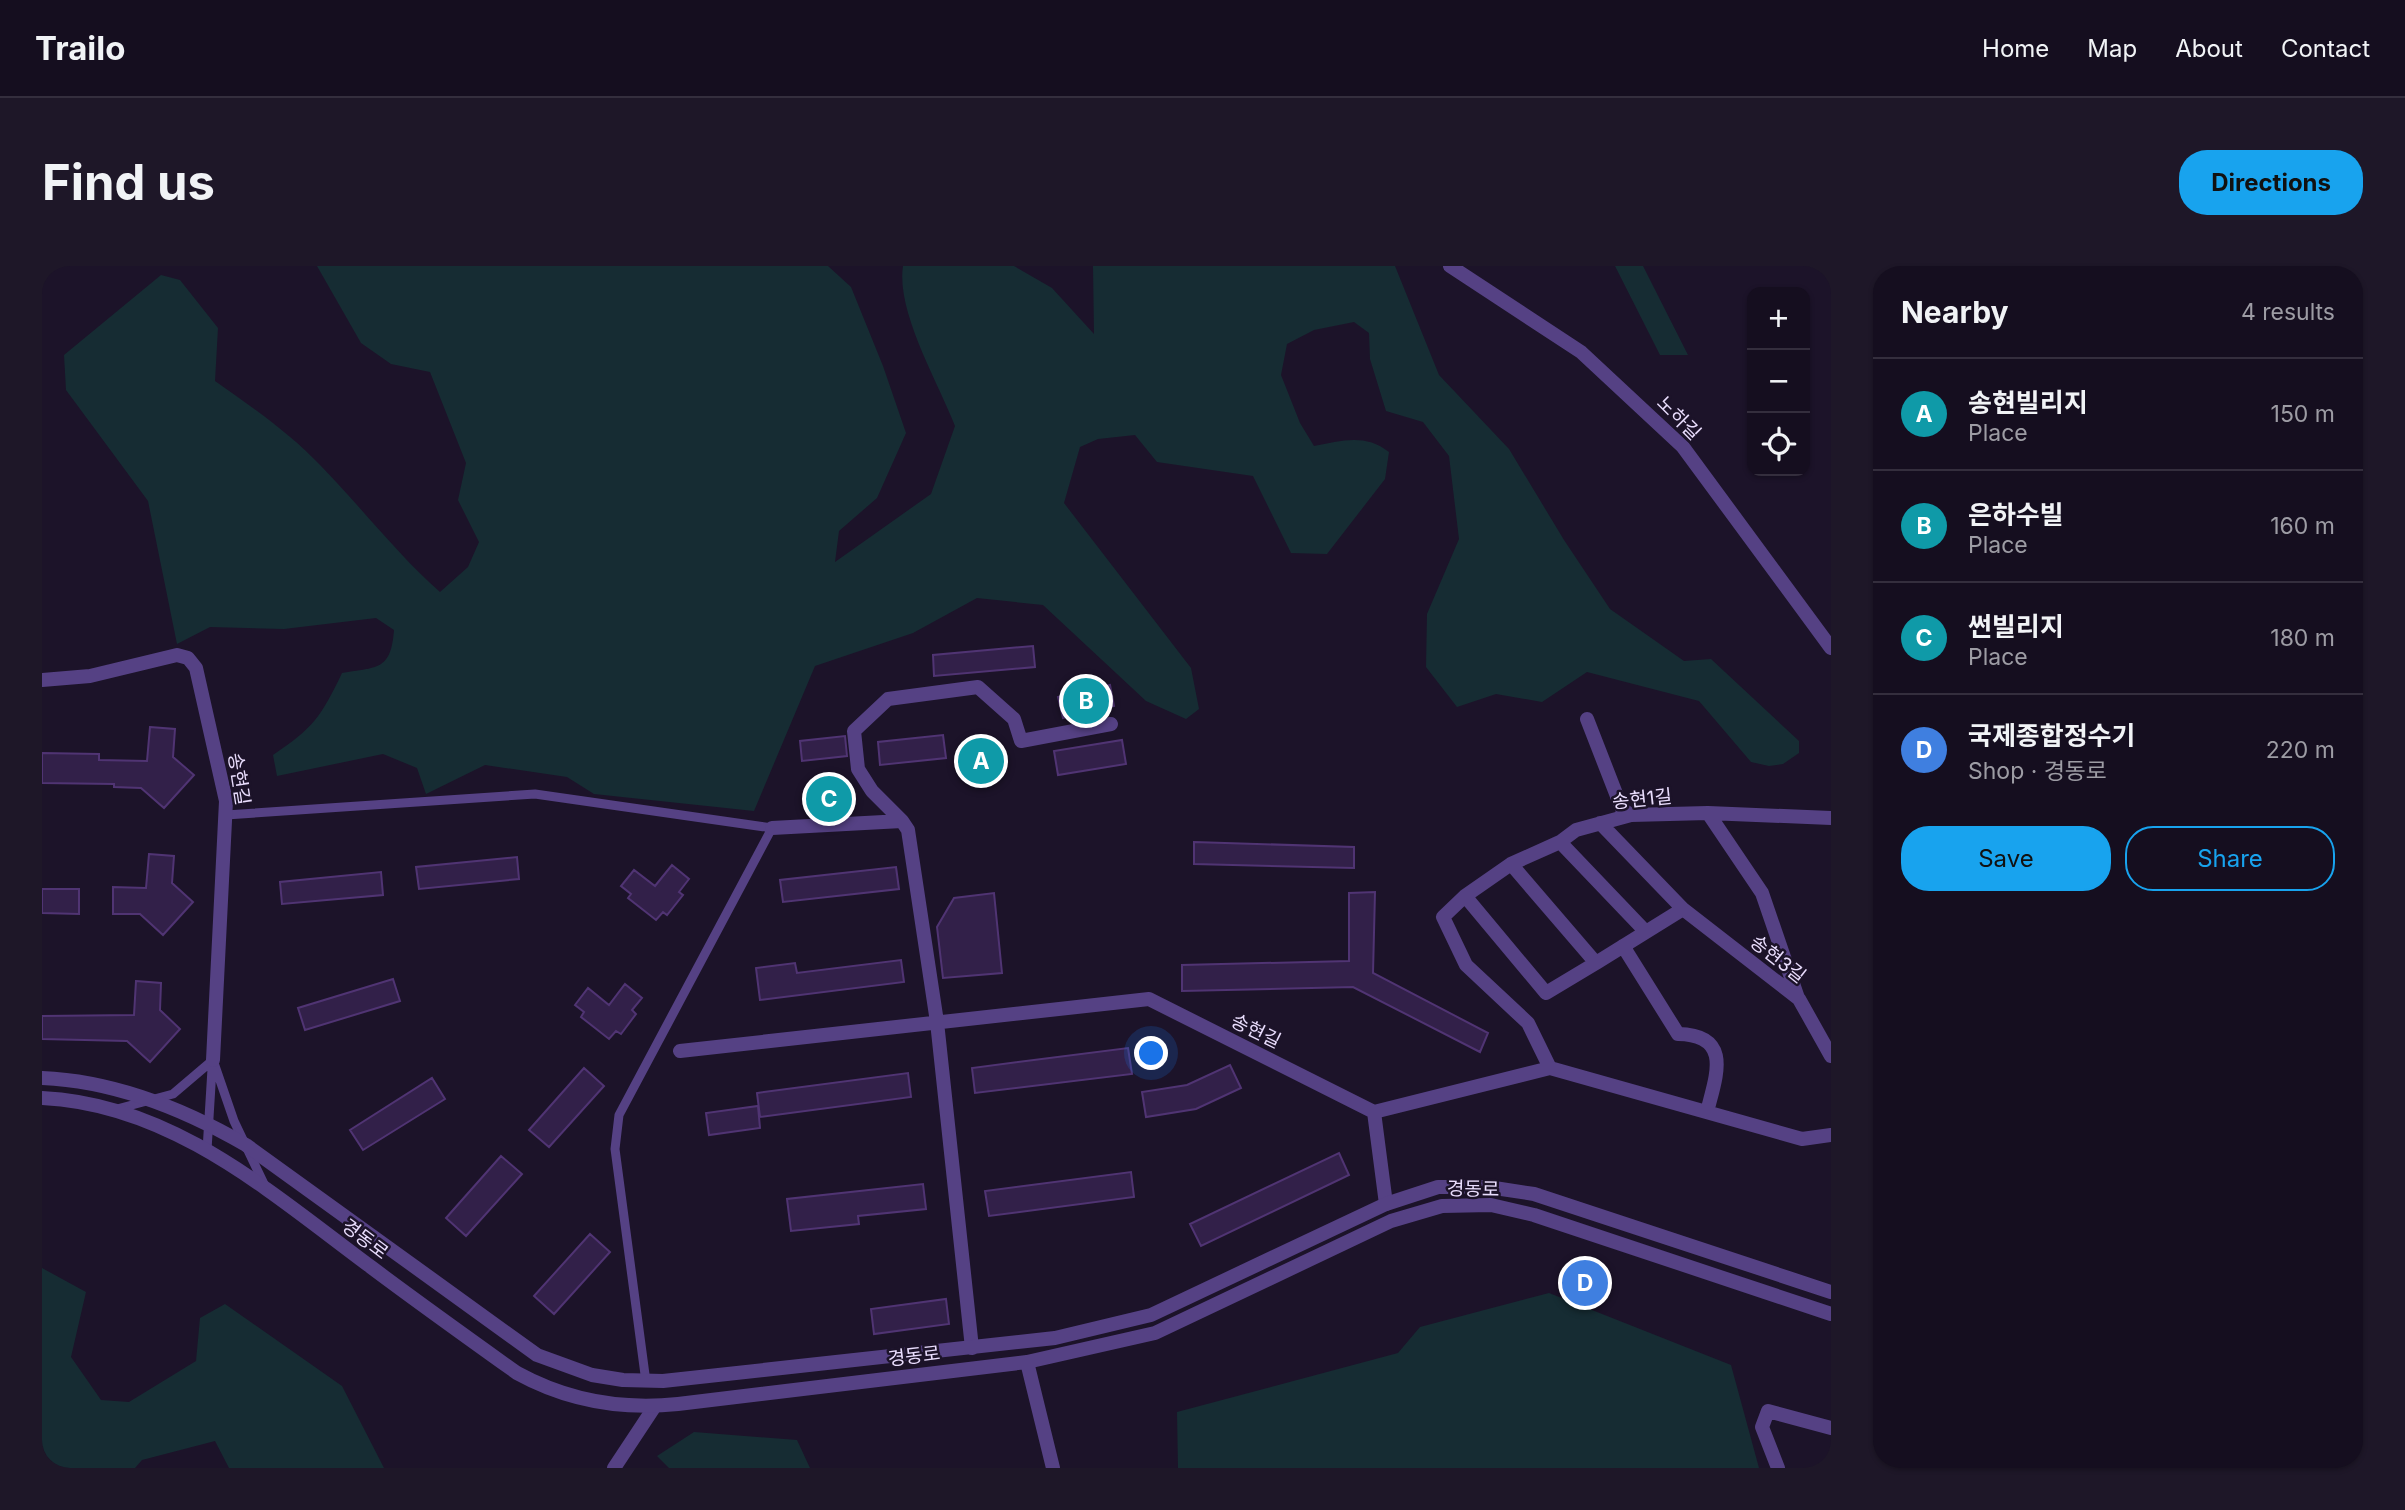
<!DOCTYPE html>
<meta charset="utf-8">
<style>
:root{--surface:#150e1f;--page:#1e1728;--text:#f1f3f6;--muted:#9d9ca4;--line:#342e3d;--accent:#18a3ee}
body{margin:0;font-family:Inter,"Noto Sans KR",sans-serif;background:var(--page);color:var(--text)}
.controls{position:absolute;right:21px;top:21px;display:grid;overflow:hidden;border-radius:14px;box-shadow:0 2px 5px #0004}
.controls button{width:63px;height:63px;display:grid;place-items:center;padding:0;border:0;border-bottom:2px solid var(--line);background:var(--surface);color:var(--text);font:35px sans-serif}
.you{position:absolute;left:1110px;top:788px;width:24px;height:24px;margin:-18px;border:5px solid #fff;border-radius:50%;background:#1a73e8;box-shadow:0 0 0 10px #1a73e833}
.badge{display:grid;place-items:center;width:46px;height:46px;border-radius:50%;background:var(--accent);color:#fff;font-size:23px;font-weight:700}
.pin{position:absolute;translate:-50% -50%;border:4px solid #fff;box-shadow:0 2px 7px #0006}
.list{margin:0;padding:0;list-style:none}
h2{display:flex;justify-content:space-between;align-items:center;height:91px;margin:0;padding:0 28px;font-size:30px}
h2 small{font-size:23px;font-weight:400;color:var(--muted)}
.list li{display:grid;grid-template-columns:46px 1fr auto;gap:21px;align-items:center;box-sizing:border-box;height:112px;padding:0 28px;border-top:2px solid var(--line)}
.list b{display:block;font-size:26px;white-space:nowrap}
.list p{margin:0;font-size:23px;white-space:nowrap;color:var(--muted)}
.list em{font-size:23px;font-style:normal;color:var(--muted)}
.actions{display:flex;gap:14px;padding:21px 28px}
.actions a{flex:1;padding:16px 0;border:2px solid var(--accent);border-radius:28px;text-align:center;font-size:24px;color:var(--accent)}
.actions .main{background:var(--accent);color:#111}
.icon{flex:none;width:38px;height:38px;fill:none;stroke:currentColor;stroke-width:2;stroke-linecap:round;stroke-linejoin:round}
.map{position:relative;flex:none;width:1789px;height:1202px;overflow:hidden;border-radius:28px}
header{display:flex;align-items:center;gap:42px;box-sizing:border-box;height:98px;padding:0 35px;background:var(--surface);border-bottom:2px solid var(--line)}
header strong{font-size:33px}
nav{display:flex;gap:38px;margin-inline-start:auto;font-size:24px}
.intro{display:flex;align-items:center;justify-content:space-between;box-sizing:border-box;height:168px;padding:0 42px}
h1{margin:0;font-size:49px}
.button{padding:18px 32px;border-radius:28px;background:var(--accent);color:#111;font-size:24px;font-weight:700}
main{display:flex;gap:42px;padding:0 42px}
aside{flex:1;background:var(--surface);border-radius:28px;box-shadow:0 2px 5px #0004}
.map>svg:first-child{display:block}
.green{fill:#162c33}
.building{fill:#322049;stroke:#503473;stroke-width:2}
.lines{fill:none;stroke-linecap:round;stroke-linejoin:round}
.service{stroke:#554184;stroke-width:9}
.minor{stroke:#554184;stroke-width:14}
.tertiary{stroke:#554184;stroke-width:14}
.labels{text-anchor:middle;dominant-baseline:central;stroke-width:5;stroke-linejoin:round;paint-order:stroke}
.street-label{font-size:19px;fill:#e9ddfd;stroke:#1c1329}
</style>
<header>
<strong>Trailo</strong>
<nav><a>Home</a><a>Map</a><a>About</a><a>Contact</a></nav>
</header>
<div class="intro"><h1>Find us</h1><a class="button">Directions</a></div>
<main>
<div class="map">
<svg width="1789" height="1202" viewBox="0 0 1789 1202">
<rect width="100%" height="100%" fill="#1c1329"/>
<path class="green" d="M275,0H786L809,21L841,100L864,167L835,232L797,265L793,296L889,228L913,160C896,116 854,46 861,0H972L1010,22L1052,68L1051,0H1353L1397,109L1467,183L1522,274L1568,343L1642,395L1669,393L1757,475V487L1741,498L1727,500L1709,496L1657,435L1545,406L1500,436L1454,428L1415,441L1384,401L1385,348L1417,273L1407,190L1381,156L1344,145L1328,93L1327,67L1312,56L1272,64L1245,78L1239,109L1258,157L1272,180C1299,175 1323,167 1347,186L1343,213L1285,288L1249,287L1211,210L1115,196L1093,169L1056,173L1038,181L1022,237L1149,402L1157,443L1144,453L1104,435L1001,339L935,332L871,367L773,400L712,545L552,528L525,511L443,499L384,528L375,502L341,488L235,510L231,489C271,462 279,451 300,407C335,401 349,405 352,364L334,352L242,363L168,361L135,378L106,235L24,124L22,89L119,9L138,14L176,62L173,115C210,141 248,167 279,200C319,241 355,288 398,326L426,301L437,276L416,234L424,197L388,106L349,98L319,77Z
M1573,0H1601L1646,89H1618Z
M0,1002L44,1026L29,1091L59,1134L87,1136L154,1095L158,1052L183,1038L300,1120L342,1202H187L173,1175L100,1194L93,1202H0Z
M1507,1027L1689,1099L1717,1202H1136L1135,1146L1356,1087L1378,1061Z
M652,1166L755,1174L768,1202H627L615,1190Z"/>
<path class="building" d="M991,380L993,401L892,410L891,389Z
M1068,419L1072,440L1021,452L1016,431Z
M108,461L133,463L131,491L152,509L122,542L99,522L72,521V518L0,517V487L57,488V494L105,495Z
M901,469L904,492L838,499L836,476Z
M803,470L805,490L760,495L758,475Z
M1080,474L1084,498L1016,509L1012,485Z
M960,484L963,500L918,507L916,490Z
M810,521L812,540L764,545L762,525Z
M1152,576L1312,581V602L1152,598Z
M107,588L132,590L130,617L151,636L121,669L98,648H71V621L104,622Z
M475,591L477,613L377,623L374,601Z
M630,599L647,613L637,626L641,629L625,649L621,646L614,654L586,632L589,628L579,620L592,604L613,620Z
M854,601L857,623L741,636L738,614Z
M339,606L341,629L240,638L238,616Z
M0,623H37V648L0,647Z
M1333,626L1331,707L1446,767L1438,786L1311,721L1140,725V699L1307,695V627Z
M952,627L960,707L901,712L895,661L912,632Z
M859,694L862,716L718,734L714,702L753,697L755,707Z
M351,713L358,735L263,764L256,742Z
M94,715L119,717L118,744L138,763L108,796L85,775L0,773V750L92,749Z
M583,718L600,732L590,744L594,748L579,768L574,765L567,773L539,751L542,746L533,739L546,722L567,739Z
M1086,782L1090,808L933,827L930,802Z
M1188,799L1199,822L1154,843L1104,851L1100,826L1145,819Z
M542,802L562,820L507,881L487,864Z
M866,807L869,831L718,851L715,827Z
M390,812L403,833L321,884L308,864Z
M716,840L718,862L667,869L664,847Z
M1297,887L1307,909L1159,980L1148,958Z
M459,890L480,908L424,970L404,952Z
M1089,906L1092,931L947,950L943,925Z
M881,918L884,943L816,950L817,958L749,965L745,933Z
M548,968L568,986L512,1048L492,1030Z
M904,1033L907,1058L832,1068L829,1043Z"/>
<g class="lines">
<path class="service" d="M184,549L493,528L730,562L577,849L573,883L604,1116
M171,794L192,855L222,918
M75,843L131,828L171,794
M165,884L170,803"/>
<path class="minor" d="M1408,0L1539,86L1641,181L1789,382
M0,414L48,410L135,389L146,392L154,402L184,535L171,794
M1545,453L1580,543L1589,549
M1666,547L1720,627L1756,732
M1789,552L1666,547L1589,549L1534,564L1518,576L1469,598L1423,630L1401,651L1424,699L1486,757L1508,802L1760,873L1789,869
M860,555L830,525L816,503L812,465L846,433L936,421L972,453L979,475L1069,458
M730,562L860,555L866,564L895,756L930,1082
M1518,576L1604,666
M1469,598L1554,697L1641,643L1558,557
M1423,630L1504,727L1554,697
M1641,643L1757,733L1789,790
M1581,680L1636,768C1691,769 1674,810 1665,846
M638,785L1107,733L1332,846L1508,802
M1332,846L1344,938
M572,1202L613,1140
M1736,1202L1720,1161L1726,1145L1789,1162"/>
<path class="tertiary" d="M0,812C73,815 142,843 204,879L495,1089L550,1109L581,1114L621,1115L1013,1072L1109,1049L1344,938L1396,921H1446L1492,928L1789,1026
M0,832C130,838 229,927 329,1001C377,1037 426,1072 475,1107C526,1135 579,1144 636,1138L985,1096L1113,1067L1349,955L1400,940L1449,939L1492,949L1789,1048
M985,1096L1011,1202"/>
</g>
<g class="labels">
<g class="street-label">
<text transform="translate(1637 152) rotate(45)">노하길</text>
<text transform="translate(197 513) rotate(81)">송현길</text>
<text transform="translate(1600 533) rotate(-6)">송현1길</text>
<text transform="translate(1736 693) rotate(38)">송현3길</text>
<text transform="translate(1214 765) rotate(26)">송현길</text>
<text transform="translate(1431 923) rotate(1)">경동로</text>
<text transform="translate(323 973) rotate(37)">경동로</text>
<text transform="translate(872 1090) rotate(-7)">경동로</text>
</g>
</g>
</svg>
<div class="controls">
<button>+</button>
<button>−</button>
<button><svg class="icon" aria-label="locate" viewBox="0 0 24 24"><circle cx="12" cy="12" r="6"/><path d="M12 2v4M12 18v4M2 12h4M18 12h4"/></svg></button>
</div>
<div class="you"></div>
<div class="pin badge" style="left:939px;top:495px;background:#0f9aa8">A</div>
<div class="pin badge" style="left:1044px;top:435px;background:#0f9aa8">B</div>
<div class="pin badge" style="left:787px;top:533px;background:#0f9aa8">C</div>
<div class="pin badge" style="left:1543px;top:1017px;background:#3f7fe0">D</div>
</div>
<aside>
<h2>Nearby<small>4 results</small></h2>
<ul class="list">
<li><span class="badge" style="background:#0f9aa8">A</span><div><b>송현빌리지</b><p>Place</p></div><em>150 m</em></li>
<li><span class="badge" style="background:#0f9aa8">B</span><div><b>은하수빌</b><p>Place</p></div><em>160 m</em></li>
<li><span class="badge" style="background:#0f9aa8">C</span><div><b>썬빌리지</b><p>Place</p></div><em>180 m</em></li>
<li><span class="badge" style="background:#3f7fe0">D</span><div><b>국제종합정수기</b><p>Shop · 경동로</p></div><em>220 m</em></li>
</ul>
<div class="actions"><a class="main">Save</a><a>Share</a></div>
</aside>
</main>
